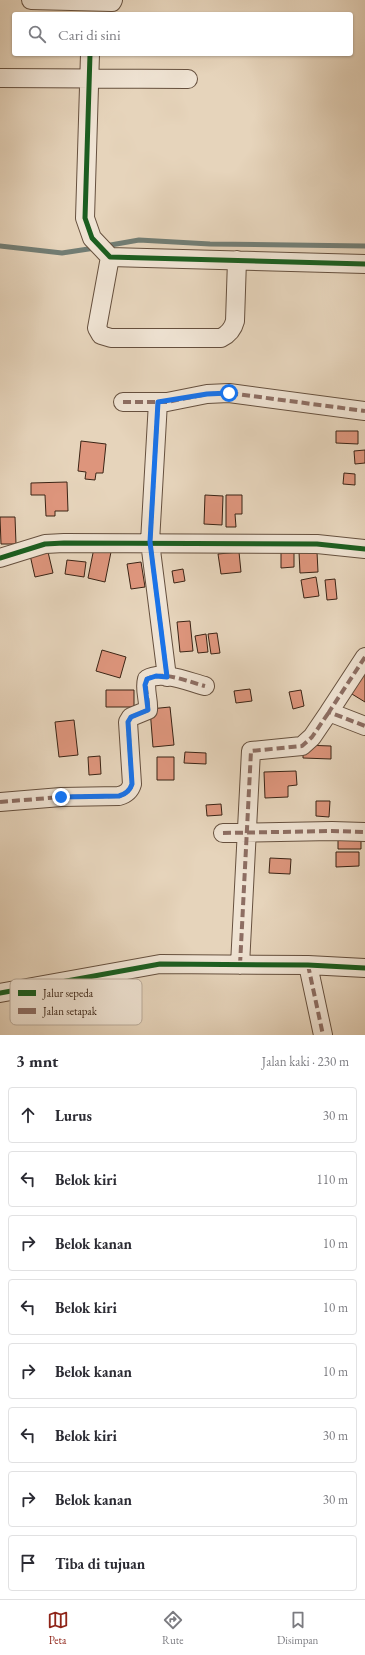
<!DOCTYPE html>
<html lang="id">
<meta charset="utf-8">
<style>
:root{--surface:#fff;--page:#f7f7f7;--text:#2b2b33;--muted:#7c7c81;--line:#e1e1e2;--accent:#8f2418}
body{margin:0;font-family:"EB Garamond",serif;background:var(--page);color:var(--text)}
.stop{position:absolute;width:12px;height:12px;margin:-9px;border:3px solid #1a73e8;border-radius:50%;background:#fff}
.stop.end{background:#1a73e8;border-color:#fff;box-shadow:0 1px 4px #0008}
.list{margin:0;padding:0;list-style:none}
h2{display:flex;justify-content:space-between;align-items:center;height:52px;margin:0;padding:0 16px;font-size:17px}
h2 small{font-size:13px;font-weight:400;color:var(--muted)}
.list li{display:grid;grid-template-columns:26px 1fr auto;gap:12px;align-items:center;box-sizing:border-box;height:56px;margin:0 8px 8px;padding:0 8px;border:1px solid var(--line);border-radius:4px}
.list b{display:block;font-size:15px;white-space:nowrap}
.list em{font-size:13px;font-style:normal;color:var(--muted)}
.icon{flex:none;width:22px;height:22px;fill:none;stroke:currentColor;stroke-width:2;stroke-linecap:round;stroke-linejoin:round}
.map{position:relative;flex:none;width:365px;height:1035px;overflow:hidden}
.search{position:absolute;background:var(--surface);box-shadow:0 1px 3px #0004;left:12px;right:12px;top:12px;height:44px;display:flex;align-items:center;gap:10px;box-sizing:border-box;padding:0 14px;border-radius:4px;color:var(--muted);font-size:15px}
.sheet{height:564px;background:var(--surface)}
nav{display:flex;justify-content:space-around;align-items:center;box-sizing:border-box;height:56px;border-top:1px solid var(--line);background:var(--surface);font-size:11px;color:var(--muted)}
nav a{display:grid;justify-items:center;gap:2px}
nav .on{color:var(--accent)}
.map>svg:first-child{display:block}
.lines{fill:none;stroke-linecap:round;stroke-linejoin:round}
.stream{stroke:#727d74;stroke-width:5}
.building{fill:#dd957c;stroke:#3b2415}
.minor-casing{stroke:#66503e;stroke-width:20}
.minor{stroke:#efe3d3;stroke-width:18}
.quiet{stroke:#8d6e63;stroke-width:4;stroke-dasharray:8 4;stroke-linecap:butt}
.cycleway-casing{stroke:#efe3d3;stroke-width:8}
.cycleway{stroke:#1b5e20;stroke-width:5}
.route{stroke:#1a73e8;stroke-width:5}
.key{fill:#efe3d3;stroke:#b9aa9a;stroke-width:1}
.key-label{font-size:11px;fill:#3b2415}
</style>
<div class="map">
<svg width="365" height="1035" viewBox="0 0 365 1035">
<rect width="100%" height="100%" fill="#e6d4bb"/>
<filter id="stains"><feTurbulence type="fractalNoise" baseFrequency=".005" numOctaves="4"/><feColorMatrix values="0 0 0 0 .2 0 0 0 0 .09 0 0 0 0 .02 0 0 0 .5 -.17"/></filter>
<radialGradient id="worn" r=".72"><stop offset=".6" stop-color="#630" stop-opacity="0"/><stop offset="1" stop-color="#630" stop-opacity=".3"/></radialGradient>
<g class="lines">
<path class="stream" d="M0,246L62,253L95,248
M105,246L139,240L210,244L365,246"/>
</g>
<path class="building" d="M336,431H358V444L336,443Z
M81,441L106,444L103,473H96L95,480L85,479L86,472L78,471Z
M365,450V463L355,464L354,451Z
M344,473L355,474V485L343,484Z
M67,482L68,511H55V516H46L45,495H31V483Z
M205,495L223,496L222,525L204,524Z
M226,495H242V514H235L236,527H226Z
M0,517H15L16,544H1Z
M94,548L111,552L105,582L88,578Z
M294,550V567L281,568V551Z
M48,552L53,573L35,577L30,555Z
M239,552L241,572L221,574L218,554Z
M299,552H317L318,572L300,573Z
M67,560L86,562L84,577L65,574Z
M141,562L145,587L131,589L127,564Z
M183,569L185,581L174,583L172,571Z
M316,577L319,596L304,598L301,580Z
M335,579L337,599L327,600L325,580Z
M190,621L193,651L180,652L177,622Z
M217,633L220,653L211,654L208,634Z
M206,634L208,652L198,653L195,636Z
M102,650L126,657L120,678L96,671Z
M365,662V702L347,691Z
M250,689L252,701L236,703L234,691Z
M106,690H134V707H106Z
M301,690L304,706L293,709L289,692Z
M170,707L174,745L153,747L150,709Z
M74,720L78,755L59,757L55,722Z
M303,745L331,746V759L303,758Z
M185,752L206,753V764L184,763Z
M100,756L101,774L89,775L88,757Z
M157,757H174V780H157Z
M296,771L297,785L288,786V797L265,798L264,772Z
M316,801H330L329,817L316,816Z
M221,804L222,815L207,816L206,805Z
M338,834H361V849H338Z
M336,852H359V866L336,867Z
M270,858L291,859L290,874L269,873Z"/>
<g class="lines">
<defs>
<path id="minor" d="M31,0L112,2L113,0
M90,54L85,218L92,238L110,257L365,264
M0,78L188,79
M110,257L97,328L101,335L111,338H221C229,334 233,329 235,321L237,260
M123,402H167L207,394L229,393L365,411
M158,402L150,542L167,677
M0,558L45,544L64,543L317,544L365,549
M365,657L329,712L365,726
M0,802L61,797L119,796C126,794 130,791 132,784L128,722L131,717L148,710C149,699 144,690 147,679C162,670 189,682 205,686
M223,833L332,831L365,832
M240,965L251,751L302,746L312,737L329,712
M308,965L323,1035
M0,993L160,964L308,965L365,968"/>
</defs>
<use href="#minor" class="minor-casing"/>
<use href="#minor" class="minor"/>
<path class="quiet" d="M123,402H167L207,394L229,393L365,411
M158,402L150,542L167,677
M365,657L329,712L365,726
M0,802L61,797L119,796C126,794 130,791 132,784L128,722L131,717L148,710C149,699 144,690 147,679C162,670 189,682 205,686
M223,833L332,831L365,832
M240,965L251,751L302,746L312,737L329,712
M308,965L323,1035"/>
<defs>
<path id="cycleway" d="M90,54L85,218L92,238L110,257L365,264
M0,558L45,544L64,543L317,544L365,549
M0,993L160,964L308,965L365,968"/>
</defs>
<use href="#cycleway" class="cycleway-casing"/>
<use href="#cycleway" class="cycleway"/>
</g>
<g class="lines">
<path class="route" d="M61,797L119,796C126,794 130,791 132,784L128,722L131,717L148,710L145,685L147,679L156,676L167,677L150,542L158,402L207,394L229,393"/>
</g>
<rect x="10" y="979" width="132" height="46" rx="6" class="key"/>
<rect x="18" y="990" width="18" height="6" fill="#1b5e20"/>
<rect x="18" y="1008" width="18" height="6" fill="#8d6e63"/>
<g class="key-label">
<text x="43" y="997">Jalur sepeda</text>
<text x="43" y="1015">Jalan setapak</text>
</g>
<rect width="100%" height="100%" filter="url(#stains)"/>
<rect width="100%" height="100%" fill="url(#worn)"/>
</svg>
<div class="stop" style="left:229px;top:393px"></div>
<div class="stop end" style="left:61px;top:797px"></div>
<div class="search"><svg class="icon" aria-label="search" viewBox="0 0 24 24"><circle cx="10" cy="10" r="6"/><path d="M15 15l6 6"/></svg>Cari di sini</div>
</div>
<section class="sheet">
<h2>3 mnt<small>Jalan kaki · 230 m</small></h2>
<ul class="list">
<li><svg class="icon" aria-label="ahead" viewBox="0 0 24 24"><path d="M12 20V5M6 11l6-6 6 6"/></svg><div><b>Lurus</b></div><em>30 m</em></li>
<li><svg class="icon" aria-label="left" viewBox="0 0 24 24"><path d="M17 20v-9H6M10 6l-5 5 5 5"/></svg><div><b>Belok kiri</b></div><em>110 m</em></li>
<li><svg class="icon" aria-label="right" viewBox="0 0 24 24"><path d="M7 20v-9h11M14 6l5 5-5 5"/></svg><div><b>Belok kanan</b></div><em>10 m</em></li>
<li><svg class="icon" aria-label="left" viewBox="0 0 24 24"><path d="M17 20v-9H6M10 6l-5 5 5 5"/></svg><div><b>Belok kiri</b></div><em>10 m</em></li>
<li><svg class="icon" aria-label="right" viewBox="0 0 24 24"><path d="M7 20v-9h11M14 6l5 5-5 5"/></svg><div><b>Belok kanan</b></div><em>10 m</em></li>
<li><svg class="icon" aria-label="left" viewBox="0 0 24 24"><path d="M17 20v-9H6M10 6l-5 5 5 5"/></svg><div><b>Belok kiri</b></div><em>30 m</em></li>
<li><svg class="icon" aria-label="right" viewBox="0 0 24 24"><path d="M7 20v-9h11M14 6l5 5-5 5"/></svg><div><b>Belok kanan</b></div><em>30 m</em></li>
<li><svg class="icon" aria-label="arrive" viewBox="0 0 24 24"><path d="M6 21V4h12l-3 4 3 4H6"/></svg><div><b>Tiba di tujuan</b></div></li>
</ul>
</section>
<nav>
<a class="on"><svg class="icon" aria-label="map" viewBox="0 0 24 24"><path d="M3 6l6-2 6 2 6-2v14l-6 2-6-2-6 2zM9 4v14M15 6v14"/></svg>Peta</a>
<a><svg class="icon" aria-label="directions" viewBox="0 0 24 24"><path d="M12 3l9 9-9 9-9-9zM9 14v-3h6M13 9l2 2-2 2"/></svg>Rute</a>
<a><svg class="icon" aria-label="saved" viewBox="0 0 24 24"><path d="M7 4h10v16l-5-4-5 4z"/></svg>Disimpan</a>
</nav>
